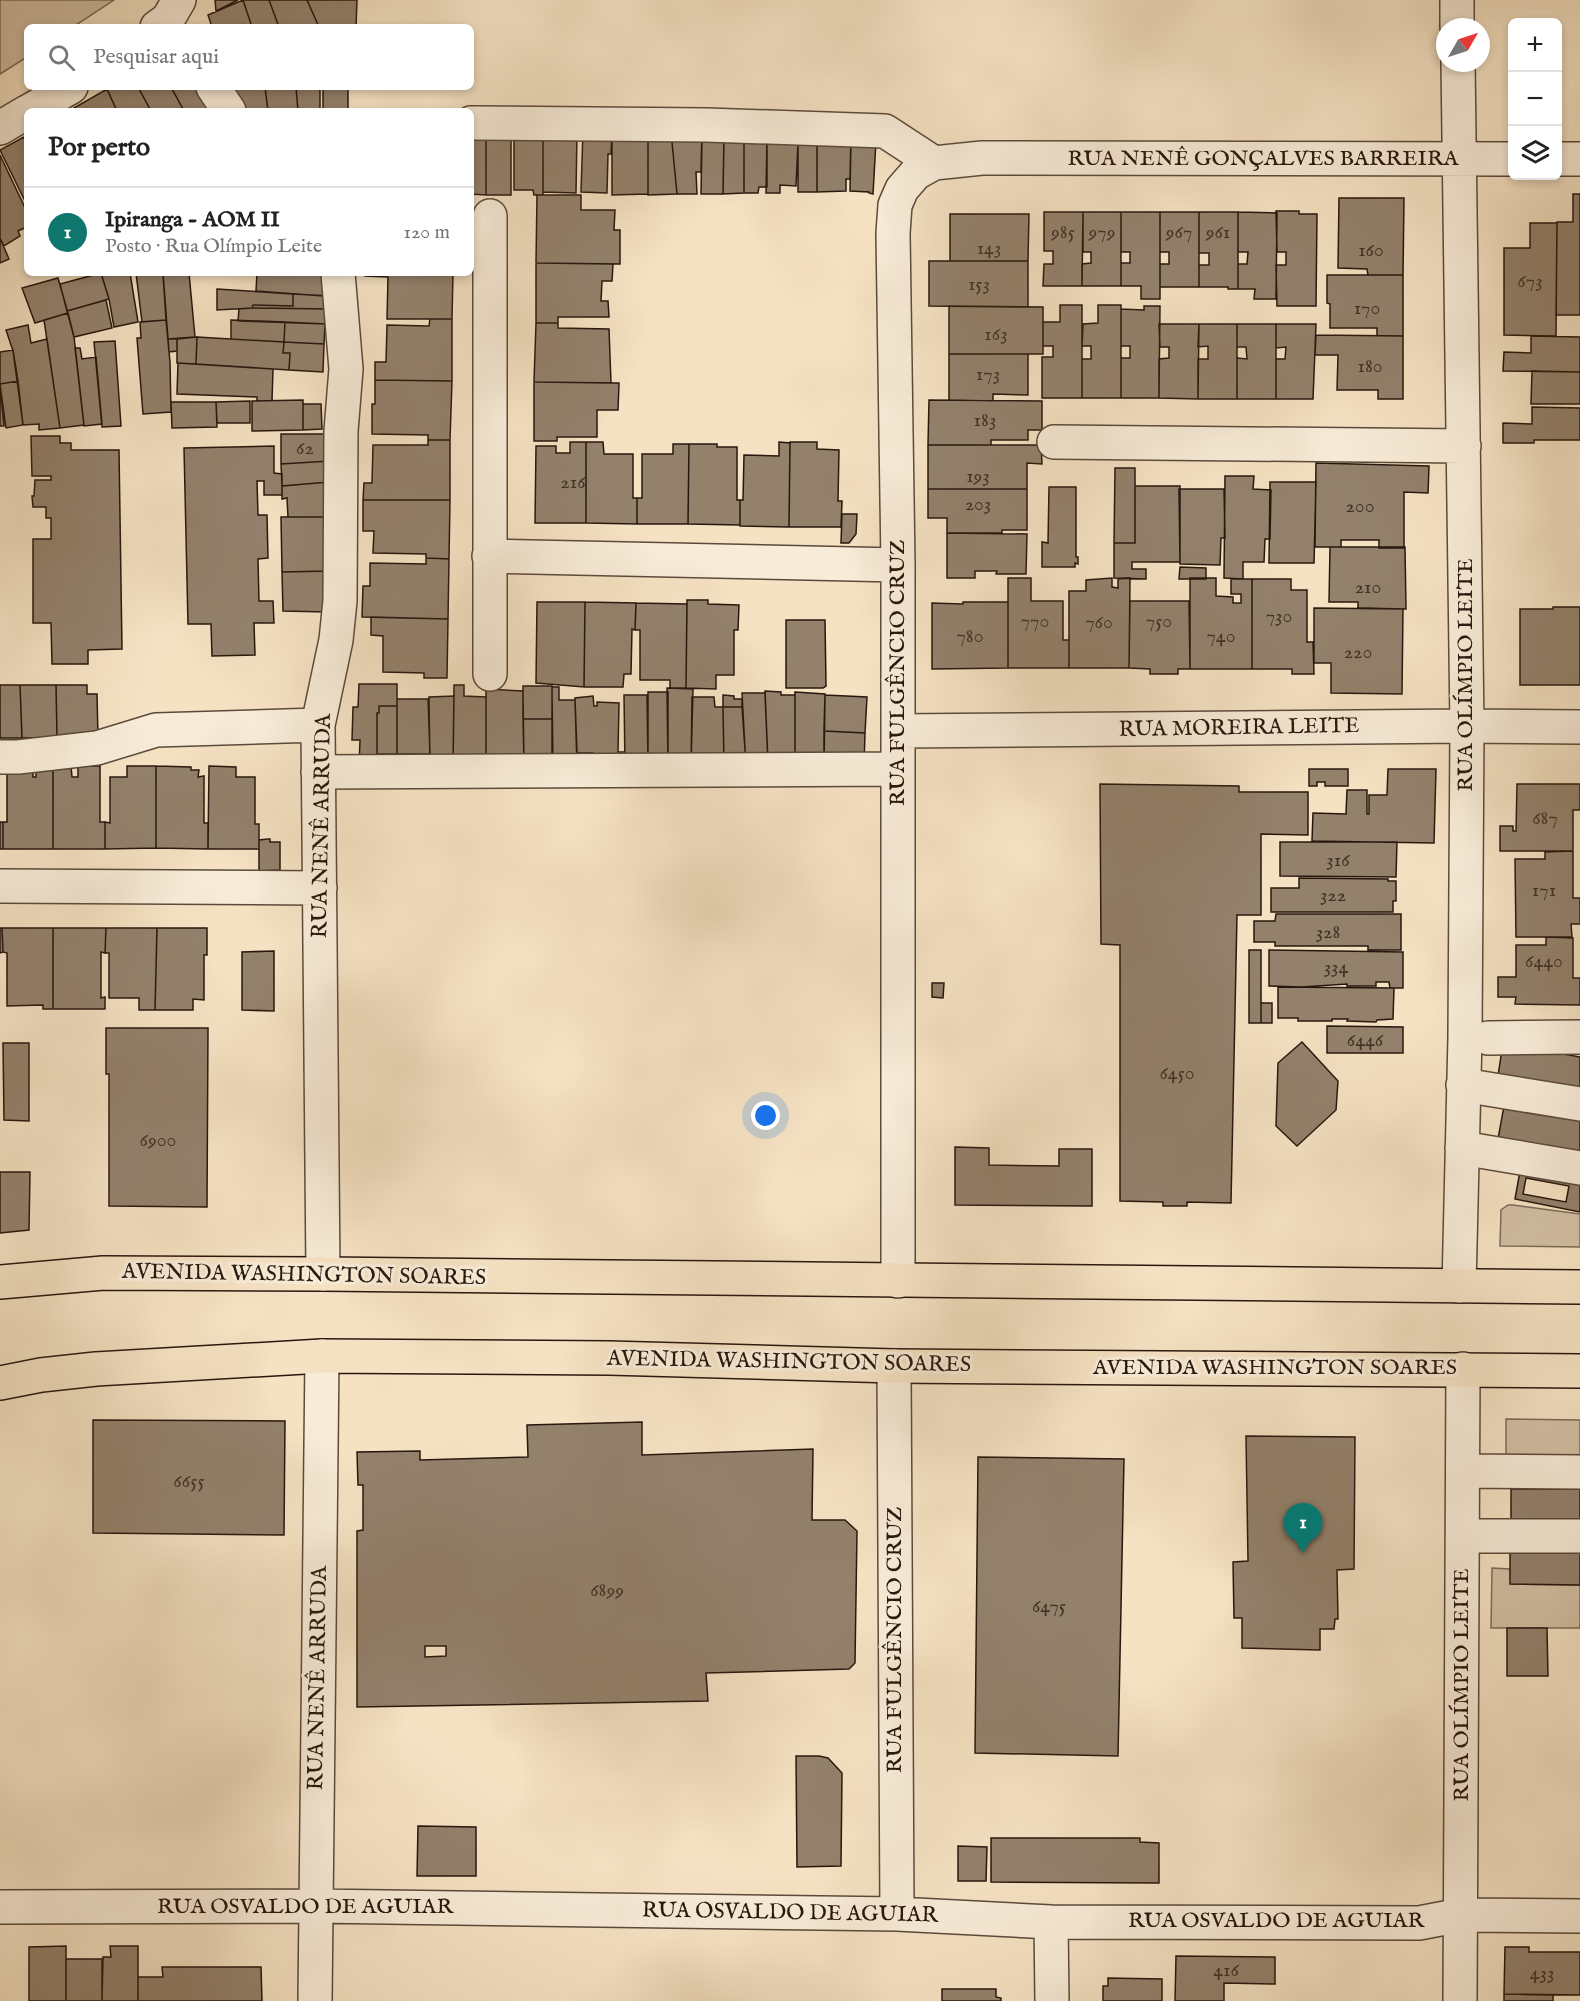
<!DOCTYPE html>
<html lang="pt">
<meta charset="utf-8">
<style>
:root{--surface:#fff;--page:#f6f6f6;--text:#222;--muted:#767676;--line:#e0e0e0;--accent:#0f766e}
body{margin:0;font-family:"IM FELL English",serif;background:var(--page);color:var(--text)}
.controls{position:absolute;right:18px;top:18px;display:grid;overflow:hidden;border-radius:9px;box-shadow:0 3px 9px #0003}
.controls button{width:54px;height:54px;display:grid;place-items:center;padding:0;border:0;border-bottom:2px solid var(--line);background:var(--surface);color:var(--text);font:30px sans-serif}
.compass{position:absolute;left:1436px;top:18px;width:54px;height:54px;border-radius:50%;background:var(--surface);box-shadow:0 3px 9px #0003;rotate:51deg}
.you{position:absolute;left:766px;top:1116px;width:21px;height:21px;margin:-15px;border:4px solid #fff;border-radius:50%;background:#1a73e8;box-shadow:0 0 0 9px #1a73e833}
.badge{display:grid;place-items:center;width:39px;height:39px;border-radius:50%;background:var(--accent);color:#fff;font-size:20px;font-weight:700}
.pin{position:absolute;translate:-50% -50px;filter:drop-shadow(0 2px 3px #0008)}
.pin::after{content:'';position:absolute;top:32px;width:21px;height:18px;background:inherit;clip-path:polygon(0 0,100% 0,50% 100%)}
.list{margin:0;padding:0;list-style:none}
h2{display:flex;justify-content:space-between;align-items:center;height:78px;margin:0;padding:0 24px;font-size:26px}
h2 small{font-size:20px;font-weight:400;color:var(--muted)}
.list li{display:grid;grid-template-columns:39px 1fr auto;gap:18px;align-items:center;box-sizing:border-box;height:90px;padding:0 24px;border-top:2px solid var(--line)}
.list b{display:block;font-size:22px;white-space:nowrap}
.list p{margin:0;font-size:20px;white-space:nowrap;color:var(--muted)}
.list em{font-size:20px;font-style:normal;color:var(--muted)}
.icon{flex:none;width:33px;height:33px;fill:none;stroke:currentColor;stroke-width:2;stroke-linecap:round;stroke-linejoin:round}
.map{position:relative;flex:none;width:1580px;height:2001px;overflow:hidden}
.search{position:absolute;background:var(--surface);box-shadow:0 3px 9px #0003;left:24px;top:24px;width:450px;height:66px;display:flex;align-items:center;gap:15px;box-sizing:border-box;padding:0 21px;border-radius:9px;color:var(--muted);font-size:22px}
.panel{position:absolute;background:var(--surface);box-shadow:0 3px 9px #0003;left:24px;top:108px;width:450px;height:168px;border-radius:9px}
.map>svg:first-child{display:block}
.green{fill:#d2bfa4;stroke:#7d6b59;stroke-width:1.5}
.building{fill:#93816c;stroke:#28170e;stroke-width:1.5;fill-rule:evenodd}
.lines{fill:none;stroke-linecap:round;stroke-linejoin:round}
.minor-casing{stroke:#5b4a3b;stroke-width:36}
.highway-casing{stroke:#28170e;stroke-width:36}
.minor{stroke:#f8ecd8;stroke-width:33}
.highway{stroke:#f5e2c3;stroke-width:33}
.labels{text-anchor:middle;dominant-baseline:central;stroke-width:6;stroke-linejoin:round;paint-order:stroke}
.number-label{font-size:20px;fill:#433226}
.street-label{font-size:22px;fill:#28170e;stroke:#f8ecd8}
</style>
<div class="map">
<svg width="1580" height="2001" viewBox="0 0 1580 2001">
<rect width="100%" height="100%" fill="#f5e2c3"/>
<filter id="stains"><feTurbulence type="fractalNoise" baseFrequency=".00333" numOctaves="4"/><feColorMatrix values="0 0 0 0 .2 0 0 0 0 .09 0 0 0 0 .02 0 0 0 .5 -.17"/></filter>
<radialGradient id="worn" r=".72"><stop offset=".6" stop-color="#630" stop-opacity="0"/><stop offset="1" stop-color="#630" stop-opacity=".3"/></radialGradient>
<path class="green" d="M0,0H114L73,27H27V57L0,74Z
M1508,1205H1513L1580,1214V1247L1500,1246L1501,1210Z
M1506,1419L1580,1420V1460L1506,1459Z
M1492,1568L1510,1569L1511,1584L1580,1585V1628H1491Z"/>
<path class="building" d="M215,0H238L216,11Z
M243,0L252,27H212L208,15Z
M243,0H269L279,27H252Z
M269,0H307L319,27H279Z
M307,0H357L356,27H319Z
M111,87H138L151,111H117L107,89Z
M138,87H171L184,111H151Z
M171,87H199L213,111H184Z
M234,87H265L268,111H242Z
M265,87H296L298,111H268Z
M296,87H320V111H298Z
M323,87H348V110L323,111Z
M107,89L117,111H76L74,108Z
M702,127L701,172H696L697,194H677L671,132Z
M583,131L612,132L611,154H608L607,193L581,192Z
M577,132L576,193L543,192V135Z
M612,132L648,133V194L612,195Z
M671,132L677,194L648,195V133Z
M471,133L486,134V195L471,194Z
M486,134L511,135V195H486Z
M817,134H851L850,179H846V191L817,192Z
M817,134V192H798V143Z
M514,135H543V195H534L533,190H514Z
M767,135V187H759L758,193H744V136Z
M744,136V193L723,194L724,138Z
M24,137L27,143V205L0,150Z
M702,138H724L723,194H701Z
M767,138L798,143L796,186L780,185V193H766Z
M851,140L876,141L873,194L869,193V192L850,191Z
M0,155L27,212V227L18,231L20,236L4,246L0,238Z
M1573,194H1580V315H1556L1557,222H1573Z
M537,195H581V210H615L614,230H620V264L536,263Z
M1339,198H1404L1403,275H1368L1367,269L1338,268Z
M1276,211H1299V214H1317L1316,306H1277L1276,265H1286V252H1277Z
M1044,212H1083L1082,286H1043L1044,264H1053V251H1044Z
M1083,212H1121V286H1082V264L1091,263V252H1083Z
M1121,212H1160V299H1141V286H1121V263H1130V252H1121Z
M1160,212H1199V287H1160V264H1169V252H1160Z
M1199,212H1238V289H1228V287H1199V265H1209V253H1199Z
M1238,212L1277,213L1276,299H1254L1255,289H1238V264H1247L1248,252H1238Z
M950,214H1029L1028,261H950Z
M1530,223H1557L1556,336L1504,335V248H1530Z
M0,238L9,259L0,263Z
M929,261H1028V307L929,306Z
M536,263L613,264L612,281H602L601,301H608L609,317H558V323H536Z
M101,273H130L138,322L114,327L109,299Z
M101,273L109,299L67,311L60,284Z
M136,273H163L166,320L142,322Z
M163,273H189L195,337L168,339Z
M249,273H325L323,296L256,291L257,273Z
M365,273H453L452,319H387L388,277L365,276Z
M1327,275H1403V336H1377V328H1330V304L1327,303Z
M58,278L68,313L35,323L22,288Z
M217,289L293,294V306L253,305L252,308L217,310Z
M293,294L330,296L329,309L252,308L253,305L293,306Z
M106,300L112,328L74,337L67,311Z
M1060,305H1082V398H1042V357H1053V346H1043V322H1060Z
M1098,305H1121V398H1082V359H1091V346H1082L1083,324L1098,323Z
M949,306L1043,307V354H949Z
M1144,306H1160L1159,398H1121V358H1130V346H1121V309L1144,310Z
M252,308L329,309L327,324L238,321L239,309Z
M68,313L74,337L84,425L60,428L44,320Z
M430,319H452V381L375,380V362H386L387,325L429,326Z
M166,320L170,362L171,412L143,414L137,338H141L140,322Z
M231,320L285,322L284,342L231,339Z
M285,322L325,324L324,344L284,342Z
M536,323H558V328L609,329L611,383L534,382Z
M1159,324H1199L1198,399L1159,398V359L1169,358V347H1160Z
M1199,324H1237V399H1198V359H1208V346L1198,347Z
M1237,324H1276V399H1237V358L1247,359L1246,347H1237Z
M1276,324H1316L1313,399H1276V359H1285L1286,347L1276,348Z
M28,325L31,343L47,339L60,428L39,430V424L23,425L13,351L6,330Z
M1316,335L1403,336V399H1378V390H1337L1338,355H1315Z
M1531,336L1580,337V372L1503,371L1504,352L1531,353Z
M197,337L196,364L177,363V339Z
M197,337L284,342L283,353H290L289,370L196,364Z
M168,339H177V351L169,352Z
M115,341L121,426L102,427L94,342Z
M284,342L324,344L323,372L289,370L290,353H283Z
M75,348H80L82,359L96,357L102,424L84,426Z
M13,350L18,381L0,384V352Z
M949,354H1028V395L993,394V401L949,400Z
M178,363L273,369L272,401H257V397L177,394Z
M1532,371L1580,372V404H1531Z
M375,380L452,381L450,440H428V435L372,434V404H375Z
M18,381L23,425L6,428L0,384Z
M534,382L619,383L618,410H597V437H557V441H534Z
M0,386L4,426H0Z
M303,400V430L252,431V401Z
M929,400L1042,401V430H1028V440H991V445H928Z
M250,401V423H217L216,402Z
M171,402H216L217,427L172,428Z
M303,404H321L322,429L303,430Z
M1532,407L1580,408V440H1534V443H1503V423L1532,424Z
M281,434H330V461L281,464Z
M31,436H60V443H71V450H119L122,649L88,650V664H52L51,623H33V539H51V518H46V507H33L32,496H34L35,480H51V476H32Z
M428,440H450V500H363L364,483H372L373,445H428Z
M570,442H586V523H535L536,446H556V453H570Z
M586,442H603L604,454H633V498H637V524L586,523Z
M779,442L790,443L789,527L740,526V500H743L744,455L779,456Z
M790,442H817V449L839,450L838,501H842L841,527H789Z
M673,444H689L688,524H637V498H642V454H673Z
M689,444H717V447H737V500H740V525L688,524Z
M928,445H1041L1042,464L1027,463V489H928Z
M274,446V473L282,474V495H264V481H257L258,515H267L268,558L258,559L259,601H273L274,623H254L255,655L212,656L211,624H188L184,448Z
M330,461L329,482L282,486L281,464Z
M1316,463L1429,466L1428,493L1404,492V548H1379V540H1341V547H1315Z
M1115,468H1135V543H1114Z
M1225,476H1254L1253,489L1271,490L1270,539H1265L1264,562H1243V579L1224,578Z
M329,482L328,517H288L287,498L282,499V486Z
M1270,482H1316L1314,563H1269Z
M1135,486H1180V562H1132V569H1146V579L1114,578V543H1135Z
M1049,487H1076V557H1078V564L1075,563V567H1042V542L1048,543Z
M928,489H1027V530H1002V533H947V518H928Z
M1179,489H1224L1225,538H1221L1220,565L1180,564Z
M363,500H450L449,559L426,558V554L373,553L374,531H363Z
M842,514H857L856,534L849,543H841Z
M281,517H328L327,571L282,572Z
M947,533L1027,534L1026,574H996L997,571H975V578H947Z
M1330,547H1405L1406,609L1358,608V602H1329Z
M426,558L449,559L448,619L362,617L363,586H370V563L426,564Z
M1180,567L1206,568V579H1179Z
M327,571V612L283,611L282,572Z
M1008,578H1031V601H1063V640H1069V668H1008Z
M1112,578V587L1118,588V579L1130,578L1129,668H1069V591H1086V580Z
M1190,578H1216V596L1233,597V603H1241V594H1231V579H1252V669H1190Z
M1252,579H1291V590H1307V642H1313L1314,674H1292V669H1252Z
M687,600H708V604L739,605L738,630H734V675H716V689L686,688Z
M1130,601H1189L1190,669H1178V674H1150V669L1129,668Z
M537,602H585L584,687L536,683Z
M585,602L636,603L635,630L632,629L631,674H624L623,687H584Z
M963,602H1008V668L932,669V603L963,604Z
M636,603L687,604L686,688H670V680H640V630H635Z
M1553,607H1580V685H1520V609H1553Z
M1314,608L1403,609L1402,694L1331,693V663H1314Z
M371,617L448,619L447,678H424V673L383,672V636L371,635Z
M786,620H825L826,686L823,688H786Z
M359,684H397V706H379V713H377V754H397V768L359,767L360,740H352L353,707H358Z
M0,685H20L22,738H0Z
M20,685H56L57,738H22Z
M56,685H87V694H97L98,737L57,738Z
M454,685H464V696L486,697V768H453Z
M523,686H552V719H523Z
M552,687H559V700H575L577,766L553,767Z
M667,688L693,689L691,768H668Z
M486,689L523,691L524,768H486Z
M765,691L781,692V695H795V764L768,763Z
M648,692H668V766L648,765Z
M795,692L825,694L824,765L795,764Z
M742,693H765L768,764L746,768Z
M624,695H647L648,765H625Z
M723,695L734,696V699H742V707H723Z
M825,695L867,697L865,733L824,731Z
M454,696L453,770H430L429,697Z
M593,696L594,706H597V702L619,703L618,752H625V764H593V753H577L575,698Z
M692,697H714L715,707H723L724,764L691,768Z
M397,699H428L430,754H397Z
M379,706H397V754H377V713H379Z
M723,707H742L746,764H724Z
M523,719H552V763H524Z
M824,731L865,733L864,766L824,765Z
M7,766H33V777H36V767L53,766V849H3V822H7Z
M53,766H71L72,777H78V766H100V822H105V849H53Z
M127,766H156V848L105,849V822L110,823V777H127Z
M156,766L191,767V770H199L198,777L204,776V823H208V849L156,848Z
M209,766L236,767V777H255V824H259V849H208Z
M1309,769H1348V786H1325V782H1317V786H1309Z
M1388,769H1436L1434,843L1312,841L1313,813L1346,814L1347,790H1367V814H1369V795H1387Z
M1100,784L1239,786V792H1308V835L1261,834V915H1237L1231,1203L1187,1202V1206H1163V1202L1120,1201V945L1101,944Z
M1517,784H1580V810H1573V851H1500V826H1513V831H1516Z
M0,822H3V849H0Z
M268,839H270V842H280V870L259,871V840Z
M1280,842H1397L1396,877L1280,876Z
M1573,851V898H1580V924H1571L1572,937H1516L1515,859H1545V852Z
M1299,878L1388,879V881H1396V901H1393V912H1271V888H1299Z
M1276,914H1401V950H1368V946H1275V942H1254V921H1275Z
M0,928H2L3,952L0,953Z
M2,928H53V1009H43V1005L7,1006V953L3,952Z
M53,928H106L105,953L101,952V998L105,997V1009H53Z
M106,928H157L155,1010H139V998H109V953H105Z
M157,928H207V955H204V1000L193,999V1010H155Z
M1546,937L1573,938V978H1580V1005L1515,1004L1516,997H1498V977H1516V945H1546Z
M1249,950H1261V1023H1249Z
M1269,950L1403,952V988H1390L1389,982H1376V986H1347V984L1302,987L1269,986Z
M274,951V1011L242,1010V952Z
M932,983H944L943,998L932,997Z
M1278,987L1394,988L1393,1019L1377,1020L1376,1022L1347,1021L1348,1019H1332V1021H1298V1018H1278Z
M1261,1003H1272V1023H1261Z
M1327,1026L1403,1027V1053H1327Z
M106,1028H208L207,1207L109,1206V1074H106Z
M1302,1042L1338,1081L1336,1110L1297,1146L1276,1126L1278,1063Z
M3,1043H29V1121L4,1120Z
M1503,1043L1580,1057V1091L1498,1076Z
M1504,1106L1580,1119V1153L1498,1139Z
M955,1147L989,1148V1165L1059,1166V1149H1092V1206L955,1205Z
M1520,1171L1580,1182V1212L1515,1199Z
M0,1172H30L29,1230L0,1233Z
M1526,1178L1569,1186L1566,1202L1523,1194Z
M93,1420L285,1421L284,1535L93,1533Z
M642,1422V1455L813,1449L812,1520H845L857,1531L855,1663L849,1669L706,1673L708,1701L357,1707V1531L363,1530V1485H358L357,1452L420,1451V1460L528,1457L527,1425ZM425,1646H446V1656L425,1657Z
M1246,1436L1355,1437L1354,1569L1337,1570L1338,1619H1335L1334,1629H1320V1650L1242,1648V1618H1234L1233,1562L1248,1561Z
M978,1457L1124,1459L1118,1756L975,1753Z
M1511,1489H1580V1522H1511Z
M1510,1551L1580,1552V1585L1510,1584Z
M1507,1628H1547L1548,1676H1507Z
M796,1756H819L828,1758L842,1773L841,1866L797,1867Z
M418,1826L476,1827V1876H417Z
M991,1838H1140V1842L1159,1843V1883L991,1882Z
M958,1846L987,1847L986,1881H958Z
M66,1946V2001H29V1947Z
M110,1946H138V2001H102L103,1957H111Z
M1505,1947H1529V1952H1580V1995L1504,1994Z
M1176,1956L1275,1957V1984L1224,1983V2001H1175Z
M66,1959H102V2001H66Z
M162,1967H261L262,2001H138V1977H163Z
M1108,1978L1162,1979V2001H1103V1986H1108Z
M942,1989H996V1997L1001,1998V2001H942Z
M1504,1994L1553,1995V2001H1504Z"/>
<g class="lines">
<defs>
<path id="minor" d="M1457,0V27
M157,27L168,19L179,0
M1458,63L1467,726L1465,1037L1459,1286
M213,87L229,111
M29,111L71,87
M471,123L707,125L885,131L934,163
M0,128L27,112
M1558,159H1580
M1054,442L1464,446
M489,556L898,565
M490,674V216
M898,731L1467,726L1580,727
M0,757H18L97,748L156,730L318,725
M318,772L898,769
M0,886L320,888
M1488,1038L1580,1037
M1463,1085L1580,1104
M1462,1148L1580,1168
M323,1274L318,725L336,640L340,601L341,431L346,369L338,273
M898,1281V565L893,233L895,205L902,189L916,173L934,163L982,158L1512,159
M894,1366L897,1914
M1463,1471L1580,1472
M1463,1536H1580
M0,1907L316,1906L897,1914L1051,1922L1419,1923L1461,1915L1580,1916
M1051,1922L1052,2001
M315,2001L322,1356
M1460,2001L1463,1369"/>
<path id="highway" d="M0,1282L103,1273L323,1274L1580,1287
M0,1383L41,1375L96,1369L322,1356L609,1358L894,1366L1580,1371"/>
</defs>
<use href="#minor" class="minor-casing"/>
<use href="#highway" class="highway-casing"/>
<use href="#minor" class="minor"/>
<use href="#highway" class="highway"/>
</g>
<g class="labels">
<g class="number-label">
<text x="1063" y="232">985</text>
<text x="1102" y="232">979</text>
<text x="1179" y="232">967</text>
<text x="1218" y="232">961</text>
<text x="989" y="248">143</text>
<text x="1371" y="250">160</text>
<text x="1530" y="281">673</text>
<text x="979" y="284">153</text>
<text x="1367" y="308">170</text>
<text x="996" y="334">163</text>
<text x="1370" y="366">180</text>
<text x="988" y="374">173</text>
<text x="985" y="420">183</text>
<text x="305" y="448">62</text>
<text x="978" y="476">193</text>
<text x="573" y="482">216</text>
<text x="978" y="504">203</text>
<text x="1360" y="506">200</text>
<text x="1368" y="587">210</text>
<text x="1279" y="616">730</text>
<text x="1035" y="621">770</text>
<text x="1159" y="621">750</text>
<text x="1099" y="622">760</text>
<text x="970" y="636">780</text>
<text x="1221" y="636">740</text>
<text x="1358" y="652">220</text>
<text x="1545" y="818">687</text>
<text x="1338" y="860">316</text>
<text x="1544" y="890">171</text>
<text x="1333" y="895">322</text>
<text x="1328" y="932">328</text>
<text x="1544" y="961">6440</text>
<text x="1336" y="967">334</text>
<text x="1365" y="1040">6446</text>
<text x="1177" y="1073">6450</text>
<text x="158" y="1140">6900</text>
<text x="189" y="1481">6655</text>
<text x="607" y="1590">6899</text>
<text x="1049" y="1606">6475</text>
<text x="1226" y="1970">416</text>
<text x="1542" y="1973">433</text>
</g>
<g class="street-label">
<text x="1263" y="159">RUA NENÊ GONÇALVES BARREIRA</text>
<text transform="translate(898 673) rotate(-90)">RUA FULGÊNCIO CRUZ</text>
<text transform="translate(1466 675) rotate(-90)">RUA OLÍMPIO LEITE</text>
<text transform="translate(1239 728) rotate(-1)">RUA MOREIRA LEITE</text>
<text transform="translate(322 826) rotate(-89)">RUA NENÊ ARRUDA</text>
<text transform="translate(304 1275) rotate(1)">AVENIDA WASHINGTON SOARES</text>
<text transform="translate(789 1362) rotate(1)">AVENIDA WASHINGTON SOARES</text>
<text x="1275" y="1368">AVENIDA WASHINGTON SOARES</text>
<text transform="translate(895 1640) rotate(-90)">RUA FULGÊNCIO CRUZ</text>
<text transform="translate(318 1678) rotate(-89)">RUA NENÊ ARRUDA</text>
<text transform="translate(1462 1685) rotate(-90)">RUA OLÍMPIO LEITE</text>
<text x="305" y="1907">RUA OSVALDO DE AGUIAR</text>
<text transform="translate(790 1913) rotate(1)">RUA OSVALDO DE AGUIAR</text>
<text x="1276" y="1921">RUA OSVALDO DE AGUIAR</text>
</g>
</g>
<rect width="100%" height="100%" filter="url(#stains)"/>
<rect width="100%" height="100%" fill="url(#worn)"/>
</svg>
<div class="controls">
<button>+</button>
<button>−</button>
<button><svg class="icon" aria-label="layers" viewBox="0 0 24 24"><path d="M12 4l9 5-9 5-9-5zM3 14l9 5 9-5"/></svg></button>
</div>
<svg class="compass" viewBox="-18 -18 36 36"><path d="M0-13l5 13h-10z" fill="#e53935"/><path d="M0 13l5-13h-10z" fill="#767676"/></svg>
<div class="you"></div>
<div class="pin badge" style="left:1303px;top:1553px">1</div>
<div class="search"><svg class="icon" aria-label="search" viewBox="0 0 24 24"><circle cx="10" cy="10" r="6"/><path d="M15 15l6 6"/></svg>Pesquisar aqui</div>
<section class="panel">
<h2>Por perto<small></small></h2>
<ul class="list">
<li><span class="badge">1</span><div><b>Ipiranga - AOM II</b><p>Posto · Rua Olímpio Leite</p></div><em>120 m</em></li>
</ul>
</section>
</div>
